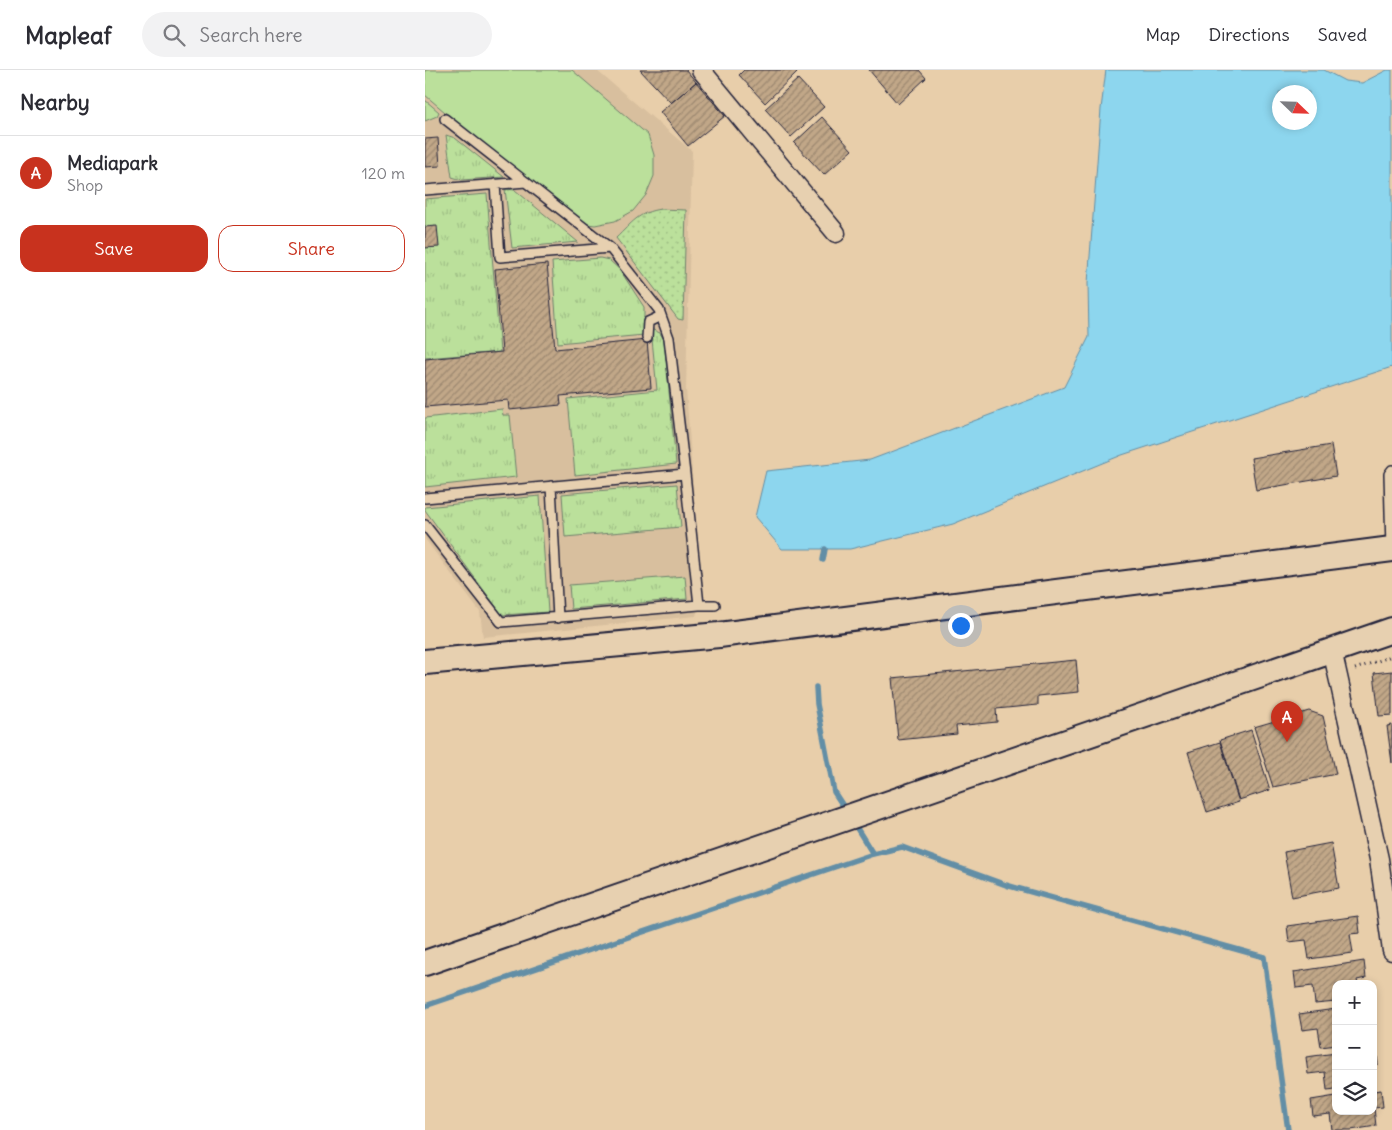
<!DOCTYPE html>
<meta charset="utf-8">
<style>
:root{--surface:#fff;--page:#f2f2f3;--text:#2b2b33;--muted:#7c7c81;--line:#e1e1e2;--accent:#c8321e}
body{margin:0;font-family:Delius,sans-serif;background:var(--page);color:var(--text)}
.controls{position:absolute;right:15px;bottom:15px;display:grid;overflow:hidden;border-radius:10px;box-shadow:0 2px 8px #0003}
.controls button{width:45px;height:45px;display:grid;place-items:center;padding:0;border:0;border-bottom:1px solid var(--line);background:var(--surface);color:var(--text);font:25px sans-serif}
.compass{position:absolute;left:847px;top:15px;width:45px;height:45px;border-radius:50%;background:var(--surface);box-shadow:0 2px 8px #0003;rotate:113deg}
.you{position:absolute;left:535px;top:555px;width:18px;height:18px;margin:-12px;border:4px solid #fff;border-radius:50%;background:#1a73e8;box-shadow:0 0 0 8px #1a73e833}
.badge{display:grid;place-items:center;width:32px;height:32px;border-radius:50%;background:var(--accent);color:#fff;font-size:16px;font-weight:700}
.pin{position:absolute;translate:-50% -41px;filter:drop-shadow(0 1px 2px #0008)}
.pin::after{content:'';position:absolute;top:26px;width:18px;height:15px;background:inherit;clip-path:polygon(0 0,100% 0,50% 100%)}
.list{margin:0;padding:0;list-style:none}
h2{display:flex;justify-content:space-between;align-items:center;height:65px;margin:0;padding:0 20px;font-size:21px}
h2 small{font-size:16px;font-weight:400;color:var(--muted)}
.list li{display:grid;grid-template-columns:32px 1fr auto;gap:15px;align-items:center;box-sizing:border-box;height:75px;padding:0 20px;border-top:1px solid var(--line)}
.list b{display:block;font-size:19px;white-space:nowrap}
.list p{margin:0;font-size:16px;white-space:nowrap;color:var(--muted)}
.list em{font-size:16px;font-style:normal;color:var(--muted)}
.actions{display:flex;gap:10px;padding:15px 20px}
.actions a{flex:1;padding:11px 0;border:1px solid var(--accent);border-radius:15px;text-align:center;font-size:18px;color:var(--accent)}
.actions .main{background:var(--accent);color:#fff}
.icon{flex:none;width:28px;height:28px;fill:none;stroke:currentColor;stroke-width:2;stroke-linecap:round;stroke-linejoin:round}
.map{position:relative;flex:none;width:967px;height:1060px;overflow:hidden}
header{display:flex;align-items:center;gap:30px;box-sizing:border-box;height:70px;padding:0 25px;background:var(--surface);border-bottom:1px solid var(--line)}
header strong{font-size:24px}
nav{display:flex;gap:28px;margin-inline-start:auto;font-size:18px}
.search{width:350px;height:45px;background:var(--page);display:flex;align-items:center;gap:12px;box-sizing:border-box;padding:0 18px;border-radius:28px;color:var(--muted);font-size:19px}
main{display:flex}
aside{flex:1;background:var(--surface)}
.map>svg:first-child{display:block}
.built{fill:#d8bf9e}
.grass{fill:url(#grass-tufts);stroke:#6e816b}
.park{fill:#bbe09b;stroke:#6e816b}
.garden{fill:url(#garden-dots);stroke:#6e816b}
.water{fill:#8dd6ee;stroke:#628ea6;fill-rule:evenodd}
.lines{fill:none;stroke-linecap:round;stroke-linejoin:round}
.stream{stroke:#628ea6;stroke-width:5.5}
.building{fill:url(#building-hatch);stroke:#22223b}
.lane-casing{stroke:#22223b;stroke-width:12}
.street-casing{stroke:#22223b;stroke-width:21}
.secondary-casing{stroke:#22223b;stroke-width:28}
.path{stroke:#22223b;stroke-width:3;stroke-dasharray:1 4;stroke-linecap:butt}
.lane{stroke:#e7d0b0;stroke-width:9}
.street{stroke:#e7d0b0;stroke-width:18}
.secondary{stroke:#e7d0b0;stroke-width:24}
</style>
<header>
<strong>Mapleaf</strong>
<div class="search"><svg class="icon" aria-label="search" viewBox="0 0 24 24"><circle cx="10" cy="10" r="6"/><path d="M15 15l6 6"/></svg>Search here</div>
<nav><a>Map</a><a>Directions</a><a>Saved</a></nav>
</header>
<main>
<aside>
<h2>Nearby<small></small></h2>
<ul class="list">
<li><span class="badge">A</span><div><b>Mediapark</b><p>Shop</p></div><em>120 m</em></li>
</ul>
<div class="actions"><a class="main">Save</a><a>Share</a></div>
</aside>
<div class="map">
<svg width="967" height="1060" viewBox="0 0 967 1060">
<defs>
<pattern id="grass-tufts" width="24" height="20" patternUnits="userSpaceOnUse" patternTransform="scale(1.25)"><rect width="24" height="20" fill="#bbe09b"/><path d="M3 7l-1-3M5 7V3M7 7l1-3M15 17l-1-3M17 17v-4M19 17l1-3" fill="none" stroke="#a0c086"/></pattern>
<pattern id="garden-dots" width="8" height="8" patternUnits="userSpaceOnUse" patternTransform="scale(1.25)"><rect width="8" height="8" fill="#bbe09b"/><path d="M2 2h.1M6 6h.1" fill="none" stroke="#a0c086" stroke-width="1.8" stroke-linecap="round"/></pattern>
<pattern id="building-hatch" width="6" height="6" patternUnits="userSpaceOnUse" patternTransform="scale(1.25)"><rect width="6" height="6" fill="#c1a788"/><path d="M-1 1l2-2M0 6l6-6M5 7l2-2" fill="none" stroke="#9c8870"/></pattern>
</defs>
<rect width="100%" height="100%" fill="#e8ceaa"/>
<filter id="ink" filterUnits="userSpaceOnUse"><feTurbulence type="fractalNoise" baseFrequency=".02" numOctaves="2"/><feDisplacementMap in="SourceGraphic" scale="10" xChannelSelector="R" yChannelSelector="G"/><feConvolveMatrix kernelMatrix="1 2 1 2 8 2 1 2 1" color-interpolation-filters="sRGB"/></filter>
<g filter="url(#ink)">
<path class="built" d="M0,0H171L267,81L261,319L276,527L271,546L58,567L55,542L0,469Z"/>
<path class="grass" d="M0,30L14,42L12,46L0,51Z
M21,65L30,68L79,107L37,110L27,107Z
M80,119L90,120L153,172L87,178Z
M62,124L75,282L0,288V129Z
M175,188L184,190L195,200L219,237V265L133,273L127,192Z
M226,259L235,263L239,270L251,394L150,405L143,329L232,320Z
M77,339L78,345H85L91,407L0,417V348Z
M252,414L256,457L140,467L137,424Z
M115,426L123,542L77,545L0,440V437Z
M260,506L262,529L146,539L144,515Z"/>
<path class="park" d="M0,0H147L223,65L229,85V106L221,125L208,141L190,151L170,155L149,152L0,25Z"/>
<path class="garden" d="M236,139L261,140L258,250L253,249L191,168C207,153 213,142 236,139Z"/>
<path class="water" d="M681,0H899L920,11L937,13L962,0H967V297L697,385L528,454L425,479H357L330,447L341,401L445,390L639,317L664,267L663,213L676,39ZM854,22H884V52H854Z"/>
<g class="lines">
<path class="stream" d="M398,490L400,479
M391,617L392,634L409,722L422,742
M428,752L448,784
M0,936L448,784L477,777L581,815L839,887L863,1060"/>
</g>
<path class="building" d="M215,0H261L271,12L246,33Z
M319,0H370L372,2L340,33L314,5Z
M444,0H494L501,8L473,34Z
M373,9L399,37L366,67L340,39Z
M271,12L300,46L263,76L235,42Z
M397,47L427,80L399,105L369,73Z
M13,68L15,96L0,97V69Z
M12,156L14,177L0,178V157Z
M122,194L130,279L222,270L226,318L135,326L136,335L84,340L83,330L0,337V289L77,282L70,199Z
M906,375L911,406L831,420L826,388Z
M651,590L654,622L613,626V635L571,639L572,652L531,656L532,664L473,670L467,608Z
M967,601V645L954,646L949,603Z
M884,641L898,646L911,704L848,717L829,657Z
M967,655V693L962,656Z
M826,660L845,720L814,730L795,670Z
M795,672L814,732L782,742L763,682Z
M906,773L914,818L867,827L859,782Z
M933,846L935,863L925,864L928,883L884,889L881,870L864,872L862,856Z
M939,891L941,908L932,910L933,914H911V932L890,934L888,916L871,918L869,902Z
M911,939V975L896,977L893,958L877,960L874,944Z
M951,977L953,994L948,995V978Z
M911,983V1019L902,1020L900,1002L883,1004L881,987Z
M956,1020L958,1037L949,1038L951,1056L926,1060H907L905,1044L888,1046L886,1030L911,1026V1041H948V1021Z"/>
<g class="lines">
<defs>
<path id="lane" d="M20,49L185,178L234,240L244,268L260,404L274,535
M70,114L75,187L185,178
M0,120L101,112
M222,268L223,252L236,246
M126,416L133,548
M0,428L260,404
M0,455L76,552L274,535H290
M966,479L964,404L967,400"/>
<path id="street" d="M276,0L411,163
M907,580L954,789L967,881"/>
<path id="secondary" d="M0,592L294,565L967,479
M0,893L967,560"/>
</defs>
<use href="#lane" class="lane-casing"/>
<use href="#street" class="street-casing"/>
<use href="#secondary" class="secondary-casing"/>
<path class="path" d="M930,599L967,586"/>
<use href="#lane" class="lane"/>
<use href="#street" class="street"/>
<use href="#secondary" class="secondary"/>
</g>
</g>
</svg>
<div class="controls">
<button>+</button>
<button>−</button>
<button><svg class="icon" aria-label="layers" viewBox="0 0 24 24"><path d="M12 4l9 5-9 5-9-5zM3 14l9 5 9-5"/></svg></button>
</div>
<svg class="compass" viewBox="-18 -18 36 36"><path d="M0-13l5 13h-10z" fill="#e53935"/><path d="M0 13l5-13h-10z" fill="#7c7c81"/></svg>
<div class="you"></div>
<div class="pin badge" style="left:862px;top:672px">A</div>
</div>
</main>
